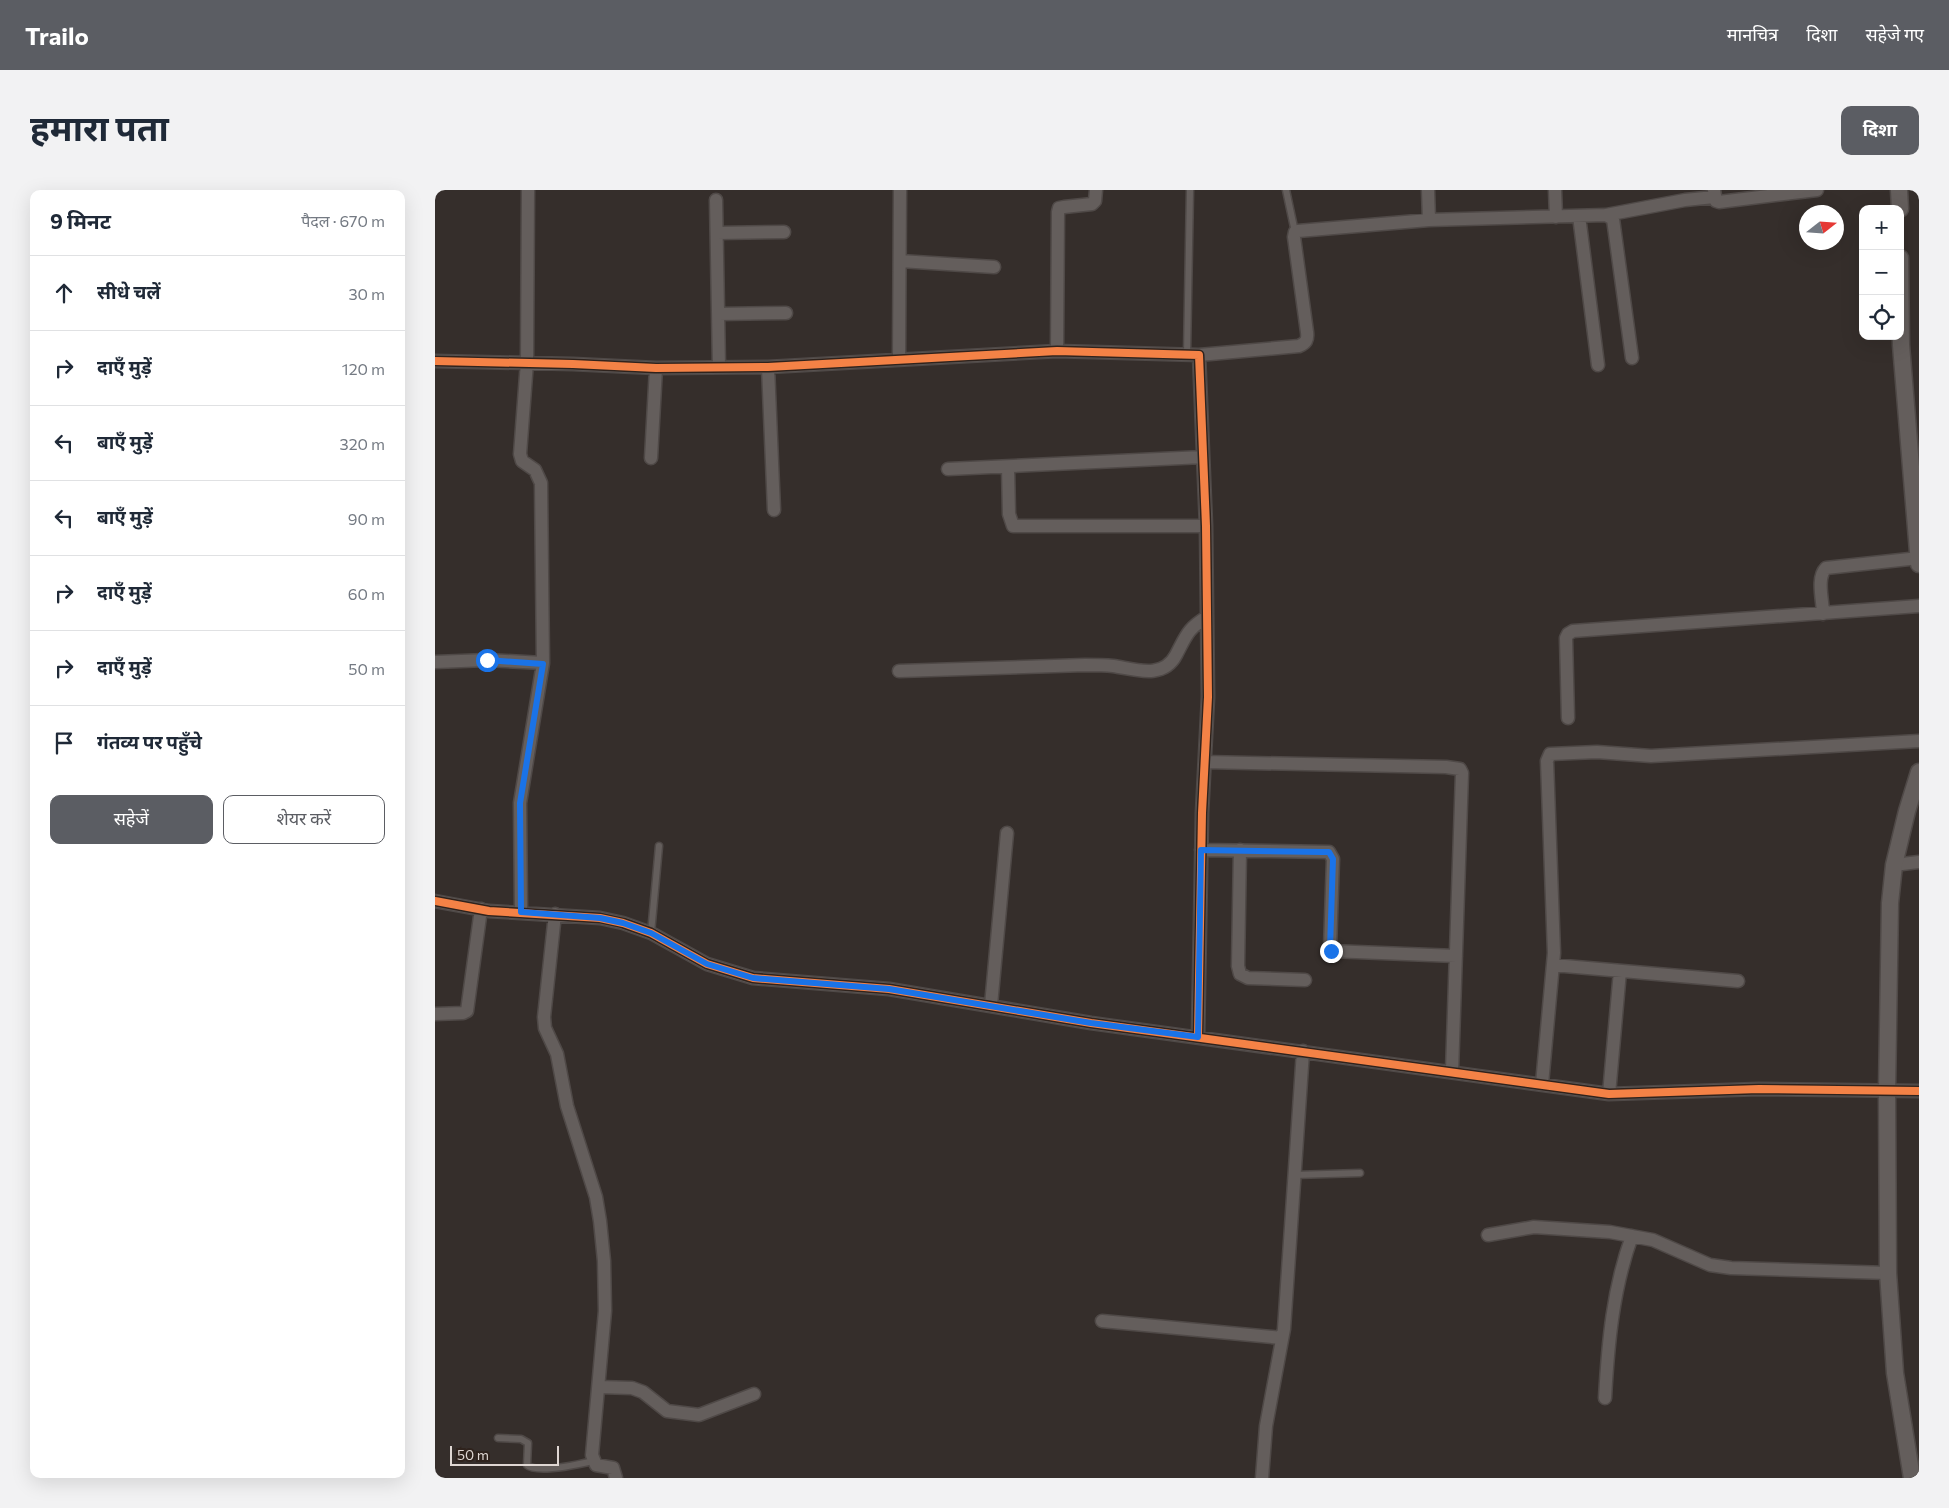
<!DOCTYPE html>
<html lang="hi">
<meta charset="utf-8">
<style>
:root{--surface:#fff;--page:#f2f2f3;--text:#1f2937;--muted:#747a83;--line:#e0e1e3;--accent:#5b5d63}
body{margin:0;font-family:Commissioner,"Noto Sans Devanagari",sans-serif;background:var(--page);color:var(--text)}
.controls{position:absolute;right:15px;top:15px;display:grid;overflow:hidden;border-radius:10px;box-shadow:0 5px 20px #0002}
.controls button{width:45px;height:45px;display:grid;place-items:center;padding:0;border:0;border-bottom:1px solid var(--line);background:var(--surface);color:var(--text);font:25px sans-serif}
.compass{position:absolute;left:1364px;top:15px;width:45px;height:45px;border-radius:50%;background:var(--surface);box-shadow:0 5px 20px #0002;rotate:73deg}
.scale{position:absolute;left:15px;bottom:12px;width:109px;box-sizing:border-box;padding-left:5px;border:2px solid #dfd7d3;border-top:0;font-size:14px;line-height:18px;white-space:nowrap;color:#dfd7d3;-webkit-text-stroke:4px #2f231d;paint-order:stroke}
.stop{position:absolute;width:15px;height:15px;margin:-11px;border:4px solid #1a73e8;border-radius:50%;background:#fff}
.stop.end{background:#1a73e8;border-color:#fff;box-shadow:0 1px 5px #0008}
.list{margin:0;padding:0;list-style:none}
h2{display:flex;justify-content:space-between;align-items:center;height:65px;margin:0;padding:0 20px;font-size:21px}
h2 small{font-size:16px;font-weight:400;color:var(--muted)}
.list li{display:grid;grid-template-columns:32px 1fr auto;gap:15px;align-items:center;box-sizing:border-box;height:75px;padding:0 20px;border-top:1px solid var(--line)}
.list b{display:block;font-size:19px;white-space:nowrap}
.list em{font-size:16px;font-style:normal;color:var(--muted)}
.actions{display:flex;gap:10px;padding:15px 20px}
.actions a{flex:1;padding:11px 0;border:1px solid var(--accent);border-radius:10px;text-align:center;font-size:18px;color:var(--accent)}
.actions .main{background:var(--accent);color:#fff}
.icon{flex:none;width:28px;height:28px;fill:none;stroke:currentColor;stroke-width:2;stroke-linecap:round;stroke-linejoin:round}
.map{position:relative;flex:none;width:1484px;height:1288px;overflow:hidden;border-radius:10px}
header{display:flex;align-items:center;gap:30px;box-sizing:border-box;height:70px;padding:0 25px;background:var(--accent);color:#fff}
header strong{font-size:24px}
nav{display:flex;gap:28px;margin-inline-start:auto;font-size:18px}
.intro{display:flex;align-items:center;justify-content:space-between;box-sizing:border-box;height:120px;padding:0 30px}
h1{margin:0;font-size:35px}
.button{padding:12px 22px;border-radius:10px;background:var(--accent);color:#fff;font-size:18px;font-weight:700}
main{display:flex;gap:30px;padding:0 30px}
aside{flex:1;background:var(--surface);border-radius:10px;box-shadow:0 5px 20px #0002}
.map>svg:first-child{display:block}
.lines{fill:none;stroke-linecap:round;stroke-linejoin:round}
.service-casing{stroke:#4f4947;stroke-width:9}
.minor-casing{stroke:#4f4947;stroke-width:15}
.tertiary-casing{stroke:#4f4947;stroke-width:19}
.service{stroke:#645e5c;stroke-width:6}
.minor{stroke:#645e5c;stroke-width:12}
.tertiary{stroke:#645e5c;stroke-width:16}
.cycleway-casing{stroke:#2f231d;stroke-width:11}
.cycleway{stroke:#f48246;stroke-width:8}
.route{stroke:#1a73e8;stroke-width:6}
</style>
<header>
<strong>Trailo</strong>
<nav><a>मानचित्र</a><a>दिशा</a><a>सहेजे गए</a></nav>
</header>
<div class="intro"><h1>हमारा पता</h1><a class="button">दिशा</a></div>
<main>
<aside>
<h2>9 मिनट<small>पैदल · 670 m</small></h2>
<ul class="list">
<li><svg class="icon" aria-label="ahead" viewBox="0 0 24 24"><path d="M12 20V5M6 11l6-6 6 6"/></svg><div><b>सीधे चलें</b></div><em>30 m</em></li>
<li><svg class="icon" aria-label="right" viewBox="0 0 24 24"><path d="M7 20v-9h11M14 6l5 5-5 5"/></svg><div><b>दाएँ मुड़ें</b></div><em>120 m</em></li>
<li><svg class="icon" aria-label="left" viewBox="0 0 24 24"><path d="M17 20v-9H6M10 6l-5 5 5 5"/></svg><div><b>बाएँ मुड़ें</b></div><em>320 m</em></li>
<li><svg class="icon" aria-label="left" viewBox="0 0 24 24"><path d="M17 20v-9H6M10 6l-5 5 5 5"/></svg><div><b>बाएँ मुड़ें</b></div><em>90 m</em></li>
<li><svg class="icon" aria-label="right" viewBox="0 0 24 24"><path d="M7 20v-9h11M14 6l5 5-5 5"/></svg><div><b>दाएँ मुड़ें</b></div><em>60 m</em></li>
<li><svg class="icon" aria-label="right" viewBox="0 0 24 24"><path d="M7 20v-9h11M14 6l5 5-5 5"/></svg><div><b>दाएँ मुड़ें</b></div><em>50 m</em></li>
<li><svg class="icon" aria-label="arrive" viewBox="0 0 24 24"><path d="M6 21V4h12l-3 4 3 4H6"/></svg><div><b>गंतव्य पर पहुँचे</b></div></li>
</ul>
<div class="actions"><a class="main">सहेजें</a><a>शेयर करें</a></div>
</aside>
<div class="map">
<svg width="1484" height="1288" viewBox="0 0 1484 1288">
<rect width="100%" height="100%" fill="#352e2b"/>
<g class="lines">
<defs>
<path id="service" d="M851,0L860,42
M752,164L755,0
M216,743L224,656
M859,985L925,983
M63,1248L86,1249L93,1253L92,1275C102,1284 145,1274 158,1271"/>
<path id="minor" d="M993,0L994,30
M1120,0L1121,27
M1279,0L1281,11L1284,12L1382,0
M281,10L284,177
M1171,25L1250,10L1279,7
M1144,26L1163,175
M282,43L349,42
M465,71L559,77
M284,124L351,123
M622,161L623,22L624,18L629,17L657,14L660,11L661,0
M764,165L864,156C871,153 873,150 872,142L859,47L860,42L863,41L994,30L1171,25L1178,29L1197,168
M464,169L465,0
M0,171L138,174L221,178L333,177L622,161L764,165L771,336L773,507L767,623L763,847
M333,177L339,320
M216,268L221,178
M573,277L574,324L578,336H771
M513,279L768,267
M1388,424C1388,411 1381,388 1391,378L1484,368
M0,472L52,470L108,473
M464,481L650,475C660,475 669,475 678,476C699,479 728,490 741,465C751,446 753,438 772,427
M1133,528L1131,448L1133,444L1138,441L1484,416
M770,572L1011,577L1025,579L1027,583L1017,881
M766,660L894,662L898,669L895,758L896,761L1021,766
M805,660L803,776L805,784L813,788L870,790
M1459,675L1484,672
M0,711L54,721L165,728L188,733L216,743L272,774L318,788L454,799L656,833L1174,904L1324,899L1484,901
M86,722L85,613L108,473L106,293L100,280L87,271L85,264L92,172L93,0
M120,724L109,827L110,838L122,864L132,916L161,1007L165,1031L169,1071L170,1121L157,1265L161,1275L178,1278L181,1288
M1118,775L1303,791
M556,815L572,643
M0,824L28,823L32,821L46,719
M1107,894L1119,763L1112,571L1115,564L1162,562L1216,566L1484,551
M1174,904L1185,781
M1053,1045L1099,1037L1175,1042L1218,1050L1275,1075L1296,1078L1453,1083
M667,1131L847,1148
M164,1197L197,1198L208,1202L232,1221L264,1225L319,1204
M1170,1208C1173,1153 1178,1098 1197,1046
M827,1288L831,1236L849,1139L868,861"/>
<path id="tertiary" d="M1464,0L1465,19
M1465,68L1466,155L1484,374
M1477,1288L1460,1183L1453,1083L1452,901L1455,713L1459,675L1472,621L1484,582"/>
</defs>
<use href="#service" class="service-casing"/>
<use href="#minor" class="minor-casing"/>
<use href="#tertiary" class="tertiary-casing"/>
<use href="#service" class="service"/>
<use href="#minor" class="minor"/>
<use href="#tertiary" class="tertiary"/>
<defs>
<path id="cycleway" d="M0,171L138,174L221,178L333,177L622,161L764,165L771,336L773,507L767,623L763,847
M0,711L54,721L165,728L188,733L216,743L272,774L318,788L454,799L656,833L1174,904L1324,899L1484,901"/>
</defs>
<use href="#cycleway" class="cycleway-casing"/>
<use href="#cycleway" class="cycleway"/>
</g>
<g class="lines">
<path class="route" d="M52,470L108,474L85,613L86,722L165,728L188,733L216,743L272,774L318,788L454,799L656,833L763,847L766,660L888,662H894L898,669L895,758L896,761"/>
</g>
</svg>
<div class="controls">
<button>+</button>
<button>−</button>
<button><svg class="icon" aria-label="locate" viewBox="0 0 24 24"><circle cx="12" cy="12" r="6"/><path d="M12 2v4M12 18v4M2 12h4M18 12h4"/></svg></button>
</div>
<svg class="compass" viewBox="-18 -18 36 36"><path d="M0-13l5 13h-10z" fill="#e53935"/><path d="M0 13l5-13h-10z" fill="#747a83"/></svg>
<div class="scale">50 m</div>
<div class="stop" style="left:52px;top:470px"></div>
<div class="stop end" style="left:896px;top:761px"></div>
</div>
</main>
